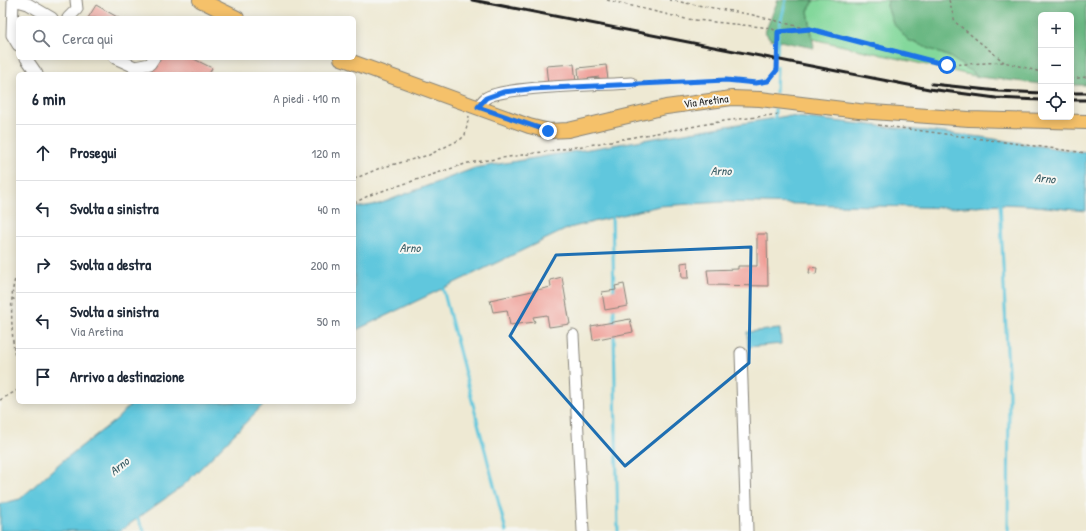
<!DOCTYPE html>
<html lang="it">
<meta charset="utf-8">
<style>
:root{--surface:#fff;--page:#f2f2f3;--text:#1f2937;--muted:#747a83;--line:#e0e1e3}
body{margin:0;font-family:"Patrick Hand",sans-serif;background:var(--page);color:var(--text)}
.controls{position:absolute;right:12px;top:12px;display:grid;overflow:hidden;border-radius:6px;box-shadow:0 2px 10px #0003}
.controls button{width:36px;height:36px;display:grid;place-items:center;padding:0;border:0;border-bottom:1px solid var(--line);background:var(--surface);color:var(--text);font:20px sans-serif}
.stop{position:absolute;width:12px;height:12px;margin:-9px;border:3px solid #1a73e8;border-radius:50%;background:#fff}
.stop.end{background:#1a73e8;border-color:#fff;box-shadow:0 1px 4px #0008}
.list{margin:0;padding:0;list-style:none}
h2{display:flex;justify-content:space-between;align-items:center;height:52px;margin:0;padding:0 16px;font-size:17px}
h2 small{font-size:13px;font-weight:400;color:var(--muted)}
.list li{display:grid;grid-template-columns:26px 1fr auto;gap:12px;align-items:center;box-sizing:border-box;height:56px;padding:0 16px;border-top:1px solid var(--line)}
.list b{display:block;font-size:15px;white-space:nowrap}
.list p{margin:0;font-size:13px;white-space:nowrap;color:var(--muted)}
.list em{font-size:13px;font-style:normal;color:var(--muted)}
.icon{flex:none;width:22px;height:22px;fill:none;stroke:currentColor;stroke-width:2;stroke-linecap:round;stroke-linejoin:round}
.map{position:relative;flex:none;width:1086px;height:531px;overflow:hidden}
.search{position:absolute;background:var(--surface);box-shadow:0 2px 10px #0003;left:16px;top:16px;width:340px;height:44px;display:flex;align-items:center;gap:10px;box-sizing:border-box;padding:0 14px;border-radius:6px;color:var(--muted);font-size:15px}
.panel{position:absolute;background:var(--surface);box-shadow:0 2px 10px #0003;left:16px;top:72px;width:340px;height:332px;border-radius:6px}
.map>svg:first-child{display:block}
.green{fill:#83d89b;stroke:#507a5c}
.forest{fill:#6ab883;stroke:#436a50}
.water{fill:#60c7dd;stroke:#3e727c}
.lines{fill:none;stroke-linecap:round;stroke-linejoin:round}
.stream{stroke:#60c7dd;stroke-width:3}
.building{fill:#f09e96}
.minor-casing{stroke:#858278;stroke-width:13}
.major-casing{stroke:#858278;stroke-width:16}
.path{stroke:#858278;stroke-width:1.5;stroke-dasharray:3 3;stroke-linecap:butt}
.minor{stroke:#fff;stroke-width:11}
.major{stroke:#f5c16b;stroke-width:14}
.rail{stroke:#1c1c1c;stroke-width:3}
.route{stroke:#1a73e8;stroke-width:5}
.marked{fill:none;stroke:#1f6fb2;stroke-width:3;stroke-linejoin:round}
.labels{text-anchor:middle;dominant-baseline:central;stroke-width:4;stroke-linejoin:round;paint-order:stroke}
.street-label{font-size:11px;fill:#1c1c1c;stroke:#f6f6f2}
.water-label{font-size:12px;font-style:italic;fill:#345860;stroke:#f6f6f2}
</style>
<div class="map">
<svg width="1086" height="531" viewBox="0 0 1086 531">
<rect width="100%" height="100%" fill="#f6f6f2"/>
<filter id="ink" filterUnits="userSpaceOnUse"><feTurbulence type="fractalNoise" baseFrequency=".025" numOctaves="2"/><feDisplacementMap in="SourceGraphic" scale="8" xChannelSelector="R" yChannelSelector="G"/><feConvolveMatrix kernelMatrix="1 2 1 2 8 2 1 2 1" color-interpolation-filters="sRGB"/></filter>
<filter id="wash" filterUnits="userSpaceOnUse"><feTurbulence type="fractalNoise" baseFrequency=".012" numOctaves="4" result="noise"/><feDisplacementMap in="SourceGraphic" scale="16" xChannelSelector="R" yChannelSelector="G"/><feGaussianBlur stdDeviation="0.9" result="paint"/><feColorMatrix in="noise" values="0 0 0 0 0 0 0 0 0 0 0 0 0 0 0 0 0 1.4 0 .05"/><feComposite in="paint" operator="in"/></filter>
<g filter="url(#wash)">
<rect width="100%" height="100%" fill="#eee9d3"/>
<path class="green" d="M814,0H888L887,6L908,40L950,57L979,77L813,39L808,11Z"/>
<path class="forest" d="M778,0H814L808,11L814,48L770,39L765,32Z
M888,0H1086V85H1071V15H1041V84L1033,83L979,77L950,57L908,40L893,23L887,6Z"/>
<path class="water" d="M787,116L981,137L1086,153V211L1025,205L1000,204L953,208L723,202L659,206L569,228L354,331V208L379,204L475,168Z
M780,329L781,344L748,347L747,332Z
M133,402H266L184,485L120,531H0V504L20,499L61,462L117,419Z"/>
<g class="lines">
<path class="stream" d="M777,54L778,32L786,0
M776,92L777,67
M775,109V122
M1000,201L1009,393L1008,531
M612,215L614,293
M442,285L506,531
M614,305V325
M614,333L618,531
M136,515L144,531"/>
</g>
<g id="blocks">
<path class="building" d="M96,5L119,18H88Z
M157,58H192L212,68L209,74H158L151,71Z
M574,64L576,82L548,85L546,66Z
M606,65L608,79L599,80V77L579,80L578,68Z
M757,234H767L768,286L709,285L707,270L738,269V266H757Z
M688,262L689,278H682L681,263Z
M810,267L817,268L816,274L809,273Z
M562,277L570,324L549,327L547,315L533,317L535,322L510,325L507,310L493,312L490,300L551,287L550,280Z
M624,284L628,306L605,310L602,292L616,290L615,286Z
M630,319L633,332L593,340L591,326Z"/>
</g>
</g>
<g filter="url(#ink)">
<use href="#blocks" fill-opacity="0" stroke="#858278" stroke-width="1"/>
<g class="lines">
<defs>
<path id="minor" d="M13,0L12,35L18,45
M14,0L28,4L52,18
M68,18L77,9L76,0
M26,58L37,74
M115,58L135,67L150,64L154,58
M478,107C480,105 483,100 486,98C503,86 604,85 631,83
M573,335L583,531
M741,353L747,531"/>
<path id="major" d="M200,0L237,18
M341,58L529,126L549,131L568,130L666,107L732,98L760,99L859,111L969,119L1086,122"/>
</defs>
<use href="#minor" class="minor-casing"/>
<use href="#major" class="major-casing"/>
<path class="path" d="M607,0L686,19L771,28L778,32L810,29L947,65L1004,62L1041,72
M669,0L753,15L808,29
M949,0L955,22L1004,62
M1071,79L1086,77
M642,83L726,80L756,83L768,81L777,69L778,32
M878,125L1086,153
M354,179L380,168L429,155L461,139L465,135L469,116
M354,203L370,195L468,163L583,146L724,121L781,114
M18,275C8,283 12,342 15,356L18,357
M12,298L18,302
M0,400L18,390"/>
<use href="#minor" class="minor"/>
<use href="#major" class="major"/>
<path class="rail" d="M472,0L929,89L996,98L1041,100
M932,84L998,91L1041,93
M1071,93H1086
M1071,100H1086"/>
</g>
</g>
<g class="lines" filter="url(#ink)">
<path class="route" d="M548,131L478,107L486,98L503,92L530,89L726,80L756,83L768,81L777,70L778,32L810,29L947,65"/>
</g>
<path class="marked" d="M751,247L749,363L625,466L510,336L556,255Z"/>
<g class="labels">
<g class="street-label">
<text transform="translate(706 101) rotate(-7)">Via Aretina</text>
</g>
<g class="water-label">
<text x="721" y="170">Arno</text>
<text transform="translate(1045 178) rotate(6)">Arno</text>
<text x="410" y="247">Arno</text>
<text transform="translate(119 466) rotate(-40)">Arno</text>
</g>
</g>
</svg>
<div class="controls">
<button>+</button>
<button>−</button>
<button><svg class="icon" aria-label="locate" viewBox="0 0 24 24"><circle cx="12" cy="12" r="6"/><path d="M12 2v4M12 18v4M2 12h4M18 12h4"/></svg></button>
</div>
<div class="stop" style="left:947px;top:65px"></div>
<div class="stop end" style="left:548px;top:131px"></div>
<div class="search"><svg class="icon" aria-label="search" viewBox="0 0 24 24"><circle cx="10" cy="10" r="6"/><path d="M15 15l6 6"/></svg>Cerca qui</div>
<section class="panel">
<h2>6 min<small>A piedi · 410 m</small></h2>
<ul class="list">
<li><svg class="icon" aria-label="ahead" viewBox="0 0 24 24"><path d="M12 20V5M6 11l6-6 6 6"/></svg><div><b>Prosegui</b></div><em>120 m</em></li>
<li><svg class="icon" aria-label="left" viewBox="0 0 24 24"><path d="M17 20v-9H6M10 6l-5 5 5 5"/></svg><div><b>Svolta a sinistra</b></div><em>40 m</em></li>
<li><svg class="icon" aria-label="right" viewBox="0 0 24 24"><path d="M7 20v-9h11M14 6l5 5-5 5"/></svg><div><b>Svolta a destra</b></div><em>200 m</em></li>
<li><svg class="icon" aria-label="left" viewBox="0 0 24 24"><path d="M17 20v-9H6M10 6l-5 5 5 5"/></svg><div><b>Svolta a sinistra</b><p>Via Aretina</p></div><em>50 m</em></li>
<li><svg class="icon" aria-label="arrive" viewBox="0 0 24 24"><path d="M6 21V4h12l-3 4 3 4H6"/></svg><div><b>Arrivo a destinazione</b></div></li>
</ul>
</section>
</div>
